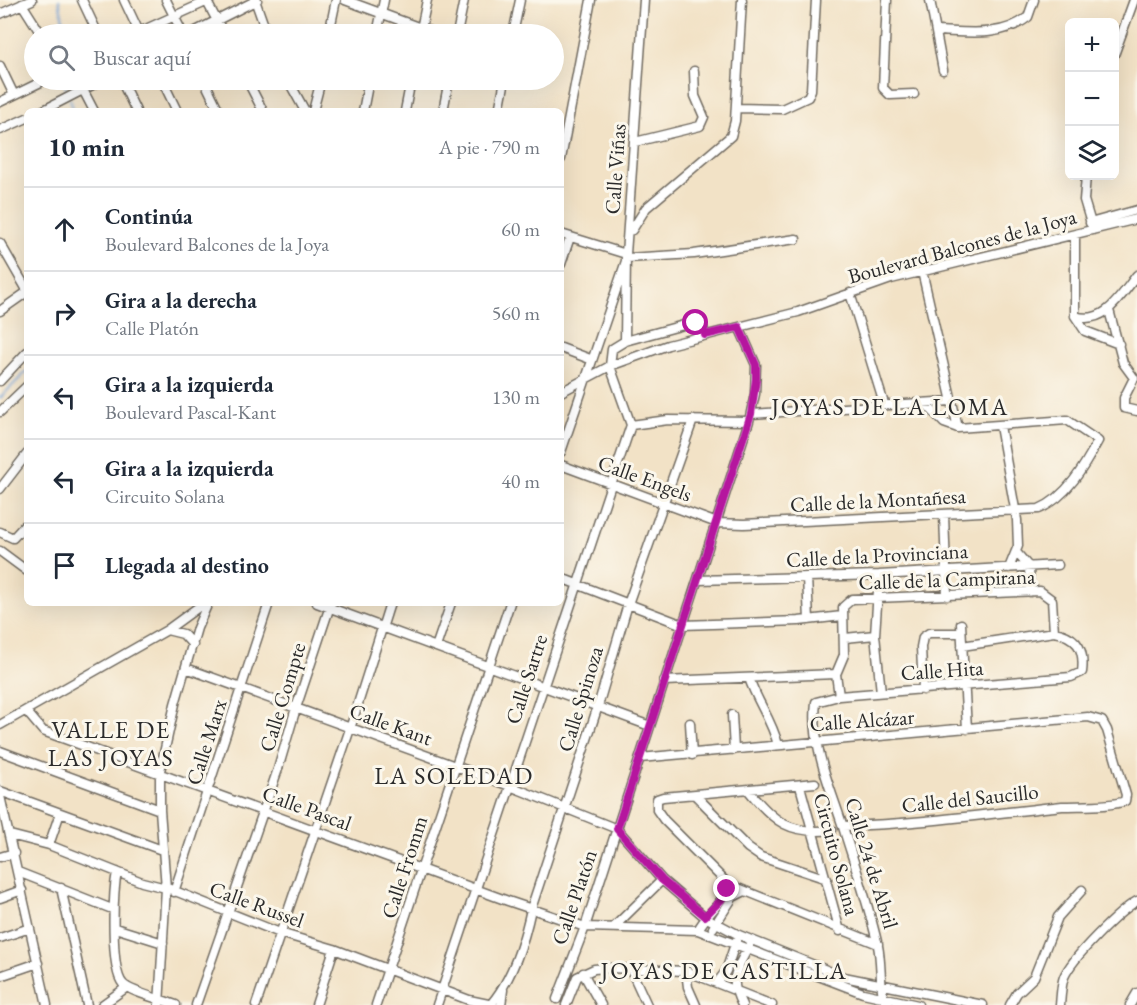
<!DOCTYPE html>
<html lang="es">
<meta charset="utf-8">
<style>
:root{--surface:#fff;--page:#f6f6f7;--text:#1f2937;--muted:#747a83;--line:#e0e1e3}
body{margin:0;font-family:"EB Garamond",serif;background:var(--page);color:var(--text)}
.controls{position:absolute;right:18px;top:18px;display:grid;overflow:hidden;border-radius:9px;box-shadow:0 6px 24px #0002}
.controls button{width:54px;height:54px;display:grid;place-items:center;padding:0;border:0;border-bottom:2px solid var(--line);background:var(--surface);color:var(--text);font:30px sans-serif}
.stop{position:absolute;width:18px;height:18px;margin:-14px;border:4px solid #b5179e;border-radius:50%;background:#fff}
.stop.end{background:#b5179e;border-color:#fff;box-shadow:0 2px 6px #0008}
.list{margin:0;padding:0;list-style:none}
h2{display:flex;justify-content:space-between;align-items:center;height:78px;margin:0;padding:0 24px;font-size:26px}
h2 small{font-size:20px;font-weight:400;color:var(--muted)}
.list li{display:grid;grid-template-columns:39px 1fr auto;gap:18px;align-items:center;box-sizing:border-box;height:84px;padding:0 24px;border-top:2px solid var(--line)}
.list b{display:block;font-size:22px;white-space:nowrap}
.list p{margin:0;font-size:20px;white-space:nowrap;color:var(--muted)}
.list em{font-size:20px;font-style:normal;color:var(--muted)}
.icon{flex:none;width:33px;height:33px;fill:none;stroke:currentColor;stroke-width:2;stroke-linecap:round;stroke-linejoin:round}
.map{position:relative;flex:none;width:1137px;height:1005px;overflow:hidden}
.search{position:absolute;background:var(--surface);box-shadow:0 6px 24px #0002;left:24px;top:24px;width:540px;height:66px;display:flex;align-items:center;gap:15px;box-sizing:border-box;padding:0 21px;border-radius:33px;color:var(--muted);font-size:22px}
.panel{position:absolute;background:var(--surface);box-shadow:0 6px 24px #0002;left:24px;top:108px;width:540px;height:498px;border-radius:9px}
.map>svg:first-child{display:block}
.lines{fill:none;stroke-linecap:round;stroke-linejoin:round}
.stream{stroke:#6a9fd7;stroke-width:2}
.minor-casing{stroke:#716b61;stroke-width:11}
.minor{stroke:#fff;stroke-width:8}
.route{stroke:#b5179e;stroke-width:8}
.labels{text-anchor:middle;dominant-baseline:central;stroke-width:6;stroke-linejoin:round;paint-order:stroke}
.street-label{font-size:21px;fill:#2b2b2b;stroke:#fbf7ec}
.quarter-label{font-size:24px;letter-spacing:1.5px;fill:#2b2b2b;stroke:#fbf7ec}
</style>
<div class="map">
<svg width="1137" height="1005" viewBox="0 0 1137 1005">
<rect width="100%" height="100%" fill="#fbf7ec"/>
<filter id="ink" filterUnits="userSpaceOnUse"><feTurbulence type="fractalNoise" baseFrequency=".0167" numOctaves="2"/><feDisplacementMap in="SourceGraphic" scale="12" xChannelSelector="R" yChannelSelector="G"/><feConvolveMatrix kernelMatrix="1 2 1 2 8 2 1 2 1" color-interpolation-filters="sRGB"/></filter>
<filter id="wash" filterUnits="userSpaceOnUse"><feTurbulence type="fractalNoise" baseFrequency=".008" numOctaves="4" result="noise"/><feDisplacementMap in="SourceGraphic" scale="24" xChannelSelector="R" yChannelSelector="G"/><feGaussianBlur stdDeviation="1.35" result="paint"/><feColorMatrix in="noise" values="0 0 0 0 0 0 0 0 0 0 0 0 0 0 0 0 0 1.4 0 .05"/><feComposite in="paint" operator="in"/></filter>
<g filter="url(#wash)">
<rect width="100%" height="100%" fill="#f2e2c6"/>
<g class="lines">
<path class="stream" d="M59,0L64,25L62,34
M63,80L68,94
M70,99L74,111
M0,398L27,371"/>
</g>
</g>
<g filter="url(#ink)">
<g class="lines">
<defs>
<path id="minor" d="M82,0L98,34
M124,0L140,34
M166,0L183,34
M206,0L224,34
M255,0L267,34
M345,0L437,34
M887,0L883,88L890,95L914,94
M930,0L943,70
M22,4L41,34
M0,14L32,0
M936,31C968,32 1001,38 1028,17L1034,0
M135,34L210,0
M190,34L257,0
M329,34L336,0
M377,34L384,0
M420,34L427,0
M457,34L464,0
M513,34L520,0
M1114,55L1134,0
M0,66L14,95
M78,80L94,111
M121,80L136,111
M162,80L177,111
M204,80L219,111
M247,80L263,111
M288,80L305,111
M0,102L45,80
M736,108L782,109L808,97L811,90L816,0
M42,111L102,80
M313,111L321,80
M363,111L369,80
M405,111L411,80
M443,111L449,80
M499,111L505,80
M0,130L27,118
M635,142L700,126L704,117L695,96L694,71
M561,159L591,0
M1086,176L1084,200L1093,230
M1090,223L1137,210
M632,230L646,208L731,136L735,121L742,0
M561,234L626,254
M1075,234V316C1105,326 1121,295 1137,275
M0,243L27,290
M561,264L570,237
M922,271L958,428
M850,293L884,404
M1109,310L1123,363L1134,378L1124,398V408L1137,411
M0,311L27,292
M1075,316L1085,331L1119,344
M625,341L626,254L644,0
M561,348L590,359
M0,381L27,352
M561,392L610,366L668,345L798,312L891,279L1137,219
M0,412L27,386
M751,414L951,401
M631,425L668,420L749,421
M1000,426L1017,520L1018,546L1009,568
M561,452L627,258L694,254L796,239
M561,465L717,523L744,524L1039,509C1067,497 1084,467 1098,441L1067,420L958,428L944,423L925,403
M0,489L27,454
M944,515L947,596
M0,532L13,538L27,523
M0,551L27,571
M1016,552L1029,567L1030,592
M879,575L875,635L881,692
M807,577L809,620
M561,578L683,625L799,621L842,616
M698,580L879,575L1058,565
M317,603L650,726
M961,624L967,729
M167,630L183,634L193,645
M845,638L875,635
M436,647L451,603
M186,668L510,786L617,829L662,880L705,917L739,935L844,977L983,1005
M749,678C757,702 772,720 778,745
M664,681L836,674
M923,690L921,647L923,637L929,633H961
M839,696L836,674L844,655L843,607L852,599L1040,591L1052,600L1054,632
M26,711L43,731L508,901L585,927L698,930L863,993L918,1005
M732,715L734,750
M690,723L692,755
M0,725L167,630L204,603
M0,751L160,810
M640,758L1088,717L1102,721L1107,730L1126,795L1125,801C1110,807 1079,805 1062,806C989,814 916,824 843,826
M815,783L663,797L657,799V810L664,820L728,884L878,944
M800,786L840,931
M0,791L162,850
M749,791C774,822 790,835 832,830
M0,796L47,1005
M696,796L748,848L761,857L827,879
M10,835L49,845L142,882L170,889L280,933L334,949L469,1000L493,1005
M49,845L60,813
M0,857L14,853
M18,872L112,909
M117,872C113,892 110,970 123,984C130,992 164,1000 176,1005
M61,888L87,1005
M174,892L269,603
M0,898L22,890
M614,927L662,880
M115,928L163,943
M713,928L733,897L743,892
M698,930C706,914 725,902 728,884
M0,938L30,928
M630,968L647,1005
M686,971L688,987L696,1005
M583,973L601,1005
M0,976L38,963
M717,983L726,971L736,941
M557,999L585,927L749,421L755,394L756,365L739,327
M491,1004C513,978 524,942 531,909L598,706L628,604L693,420
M102,1005L127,987
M159,1005L166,888L160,810V771L175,704L197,628L208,603
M196,1005L278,769L296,708L331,603
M256,1005L350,729L390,603
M316,1005L334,949
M376,1005L510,603
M437,1005L631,425L610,366L612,349L625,341L691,323L702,324L705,335
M501,1005L503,990
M566,1005L577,977L594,969L607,968L686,971L772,1005
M742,1005C728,978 736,971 749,946
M886,1005C879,991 882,964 878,946C869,906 855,866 843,827C830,786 811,747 816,702L839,696L1071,677L1082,672C1085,649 1077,636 1054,632L962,646
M1010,1005L1017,993L1034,977L1058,917L1082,890
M1060,1005C1061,996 1061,985 1064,977C1072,958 1119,911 1137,901
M1130,1005L1137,993"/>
</defs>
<use href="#minor" class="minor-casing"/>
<use href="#minor" class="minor"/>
</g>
</g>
<g class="lines" filter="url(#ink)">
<path class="route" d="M696,323L702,324L705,335L739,327L756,365V379L751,414L617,829L662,880L705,916L721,900L727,889"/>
</g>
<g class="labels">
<g class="street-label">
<text transform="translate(615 169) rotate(-86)">Calle Viñas</text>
<text transform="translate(962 246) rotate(-15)">Boulevard Balcones de la Joya</text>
<text transform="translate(645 478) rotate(20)">Calle Engels</text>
<text transform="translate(878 500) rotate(-3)">Calle de la Montañesa</text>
<text transform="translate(877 555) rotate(-3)">Calle de la Provinciana</text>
<text transform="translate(947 579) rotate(-2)">Calle de la Campirana</text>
<text transform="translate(942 670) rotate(-4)">Calle Hita</text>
<text transform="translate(526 679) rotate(-72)">Calle Sartre</text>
<text transform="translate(282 697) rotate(-73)">Calle Compte</text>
<text transform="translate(580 699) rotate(-73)">Calle Spinoza</text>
<text transform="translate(862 720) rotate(-4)">Calle Alcázar</text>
<text transform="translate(391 724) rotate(20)">Calle Kant</text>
<text transform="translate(206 742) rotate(-72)">Calle Marx</text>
<text transform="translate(970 798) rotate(-6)">Calle del Saucillo</text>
<text transform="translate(307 808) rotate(20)">Calle Pascal</text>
<text transform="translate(837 854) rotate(75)">Circuito Solana</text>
<text transform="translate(872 863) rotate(73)">Calle 24 de Abril</text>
<text transform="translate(404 867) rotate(-72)">Calle Fromm</text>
<text transform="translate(574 897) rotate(-71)">Calle Platón</text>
<text transform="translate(257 904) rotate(20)">Calle Russel</text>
</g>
<g class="quarter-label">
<text x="890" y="406">JOYAS DE LA LOMA</text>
<text x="111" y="729">VALLE DE<tspan x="111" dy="28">LAS JOYAS</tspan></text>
<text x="454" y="775">LA SOLEDAD</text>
<text x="724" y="970">JOYAS DE CASTILLA</text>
</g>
</g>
</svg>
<div class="controls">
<button>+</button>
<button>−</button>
<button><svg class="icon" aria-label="layers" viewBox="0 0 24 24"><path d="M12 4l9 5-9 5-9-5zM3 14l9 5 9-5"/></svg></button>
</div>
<div class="stop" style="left:696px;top:323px"></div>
<div class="stop end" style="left:727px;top:889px"></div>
<div class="search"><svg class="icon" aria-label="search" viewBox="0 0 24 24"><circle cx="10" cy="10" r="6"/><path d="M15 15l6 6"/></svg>Buscar aquí</div>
<section class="panel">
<h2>10 min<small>A pie · 790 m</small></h2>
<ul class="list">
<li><svg class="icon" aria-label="ahead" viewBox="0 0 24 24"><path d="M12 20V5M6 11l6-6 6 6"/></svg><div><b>Continúa</b><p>Boulevard Balcones de la Joya</p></div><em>60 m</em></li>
<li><svg class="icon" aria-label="right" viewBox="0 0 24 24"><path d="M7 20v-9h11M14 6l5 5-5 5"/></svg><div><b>Gira a la derecha</b><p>Calle Platón</p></div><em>560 m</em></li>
<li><svg class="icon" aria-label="left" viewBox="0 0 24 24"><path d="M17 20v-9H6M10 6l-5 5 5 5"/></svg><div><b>Gira a la izquierda</b><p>Boulevard Pascal-Kant</p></div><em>130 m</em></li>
<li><svg class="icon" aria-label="left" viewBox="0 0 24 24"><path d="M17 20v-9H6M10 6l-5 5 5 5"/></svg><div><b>Gira a la izquierda</b><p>Circuito Solana</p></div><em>40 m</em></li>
<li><svg class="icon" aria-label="arrive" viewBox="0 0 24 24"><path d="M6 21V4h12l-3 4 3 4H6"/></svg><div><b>Llegada al destino</b></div></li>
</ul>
</section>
</div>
